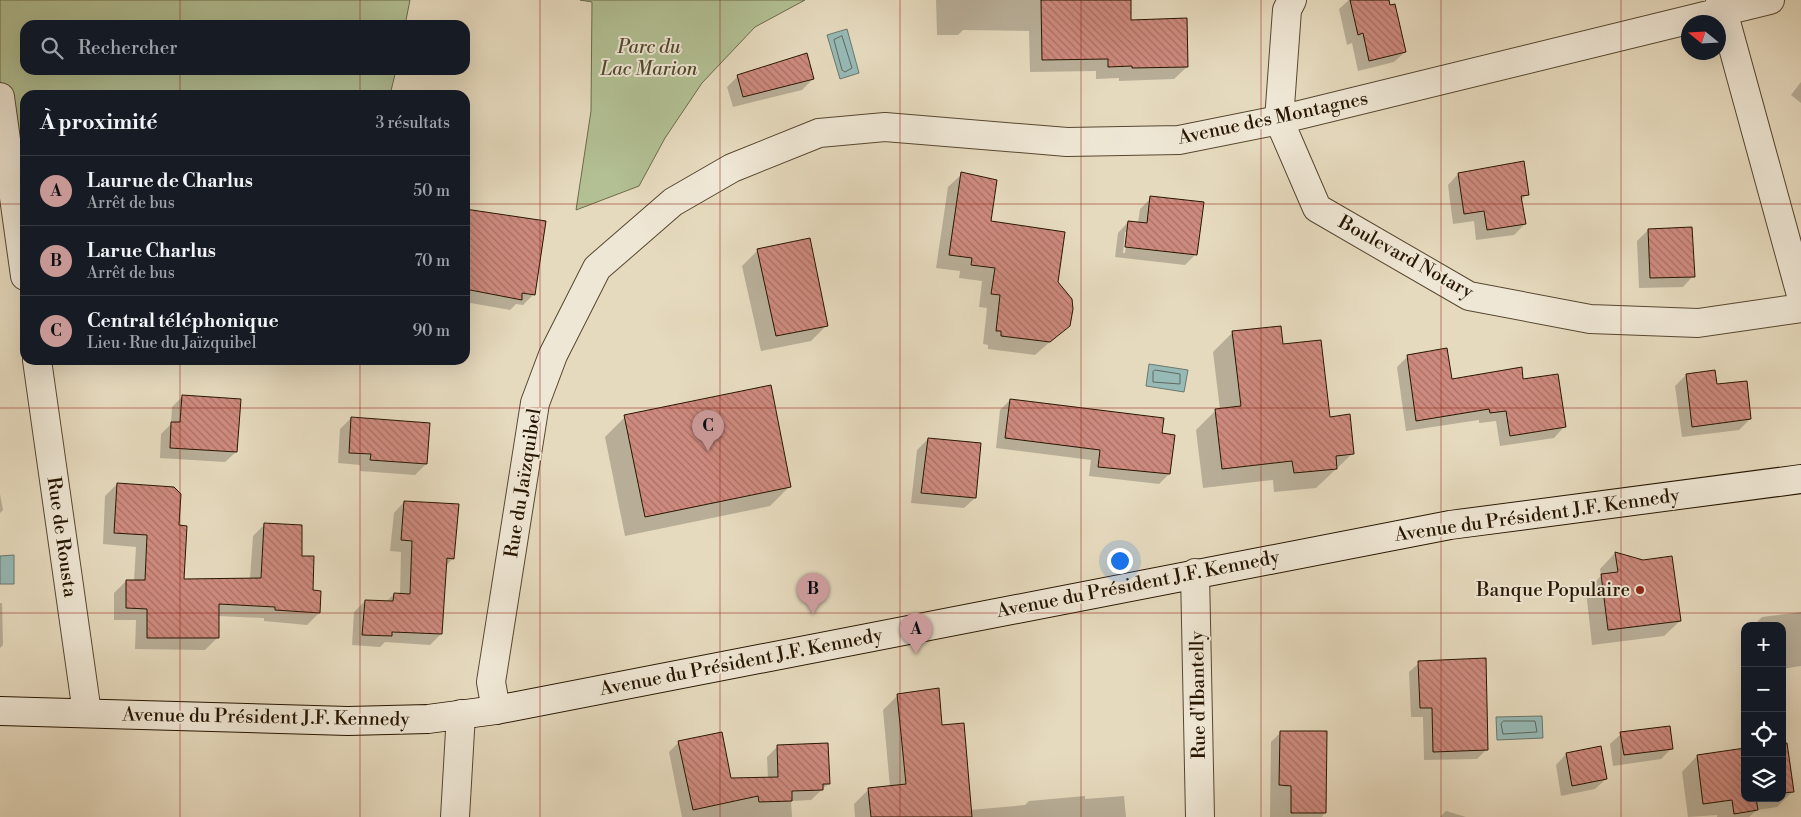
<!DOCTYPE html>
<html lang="fr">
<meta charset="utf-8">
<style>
:root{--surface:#171b24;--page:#242831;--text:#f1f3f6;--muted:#9ea1a6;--line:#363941;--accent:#c59692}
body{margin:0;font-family:"Libre Bodoni",serif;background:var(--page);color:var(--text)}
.controls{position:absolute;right:15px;bottom:15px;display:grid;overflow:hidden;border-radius:10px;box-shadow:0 5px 20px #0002}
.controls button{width:45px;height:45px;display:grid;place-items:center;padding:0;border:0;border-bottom:1px solid var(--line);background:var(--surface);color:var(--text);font:25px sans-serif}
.compass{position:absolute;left:1681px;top:15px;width:45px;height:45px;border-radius:50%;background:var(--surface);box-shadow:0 5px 20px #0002;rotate:288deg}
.you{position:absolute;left:1119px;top:560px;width:18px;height:18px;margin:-12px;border:4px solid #fff;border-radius:50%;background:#1a73e8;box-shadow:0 0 0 8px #1a73e833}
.badge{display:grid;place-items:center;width:32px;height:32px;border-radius:50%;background:var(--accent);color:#111;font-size:16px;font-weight:700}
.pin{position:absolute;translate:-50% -41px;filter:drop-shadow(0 1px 2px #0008)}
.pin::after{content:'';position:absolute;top:26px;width:18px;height:15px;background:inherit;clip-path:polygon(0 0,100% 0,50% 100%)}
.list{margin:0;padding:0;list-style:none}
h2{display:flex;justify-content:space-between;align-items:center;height:65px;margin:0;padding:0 20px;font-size:21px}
h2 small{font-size:16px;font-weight:400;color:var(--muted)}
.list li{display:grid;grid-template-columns:32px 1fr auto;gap:15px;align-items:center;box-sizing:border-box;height:70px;padding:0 20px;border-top:1px solid var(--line)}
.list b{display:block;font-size:19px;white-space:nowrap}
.list p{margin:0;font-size:16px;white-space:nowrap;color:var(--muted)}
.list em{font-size:16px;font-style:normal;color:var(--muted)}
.icon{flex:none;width:28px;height:28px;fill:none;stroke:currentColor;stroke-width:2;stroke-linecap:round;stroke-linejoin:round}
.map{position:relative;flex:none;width:1801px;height:817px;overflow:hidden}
.search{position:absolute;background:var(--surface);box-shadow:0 5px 20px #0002;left:20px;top:20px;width:450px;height:55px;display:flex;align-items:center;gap:12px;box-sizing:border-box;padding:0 18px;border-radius:15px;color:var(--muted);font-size:19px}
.panel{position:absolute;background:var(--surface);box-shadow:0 5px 20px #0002;left:20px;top:90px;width:450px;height:275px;border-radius:15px}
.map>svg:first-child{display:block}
.park{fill:#b2c094;stroke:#6c6b4a}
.water{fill:#97bab7;stroke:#6a786e}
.shadow{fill:#0003;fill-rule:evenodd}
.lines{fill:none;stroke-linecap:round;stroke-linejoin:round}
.shore{stroke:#5f685c;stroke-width:1}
.building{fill:url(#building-back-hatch);stroke:#271601}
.street-casing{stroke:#574730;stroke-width:30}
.secondary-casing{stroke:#271601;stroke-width:30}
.street{stroke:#efe7d5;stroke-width:28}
.secondary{stroke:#efe7d5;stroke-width:28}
.grid{fill:none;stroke:#8f2418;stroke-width:1;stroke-opacity:0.55}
.poi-dot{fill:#8f2418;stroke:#efe7d5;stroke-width:2}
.labels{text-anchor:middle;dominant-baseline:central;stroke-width:4;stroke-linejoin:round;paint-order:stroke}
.park-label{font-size:19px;font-style:italic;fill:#51492d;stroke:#efe7d5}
.street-label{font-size:19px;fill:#271601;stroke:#efe7d5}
.poi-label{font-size:19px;fill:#271601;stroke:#efe7d5;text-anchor:end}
</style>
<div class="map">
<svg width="1801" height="817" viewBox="0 0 1801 817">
<defs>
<pattern id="building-back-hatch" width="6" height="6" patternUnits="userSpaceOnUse" patternTransform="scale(1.25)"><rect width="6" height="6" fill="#ce8a7e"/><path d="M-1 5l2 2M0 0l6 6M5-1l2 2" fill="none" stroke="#a77065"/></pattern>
</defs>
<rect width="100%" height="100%" fill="#e6dabe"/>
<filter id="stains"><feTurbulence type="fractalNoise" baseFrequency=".004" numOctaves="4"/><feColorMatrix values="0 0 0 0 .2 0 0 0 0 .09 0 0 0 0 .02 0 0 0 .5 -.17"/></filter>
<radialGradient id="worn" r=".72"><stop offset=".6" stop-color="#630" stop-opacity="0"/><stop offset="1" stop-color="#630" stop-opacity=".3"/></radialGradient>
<path class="park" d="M0,0H410L405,25H25V70H396L390,95H25V273L0,97Z
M580,0H805L755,27L702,83L665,138L639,186L576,210L591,111L592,2Z"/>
<path class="water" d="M847,29L859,73L840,79L827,35Z
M1149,364L1188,370L1184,392L1146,386Z
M14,555V584H0V556Z
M1542,716L1543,738L1497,740L1496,717Z"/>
<path class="shadow" d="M936,0H1129L1130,21L1187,67L1174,79L1119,81V78L1096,79V71L1030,72L1029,31L963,30L958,35H937Z
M1349,0H1387L1405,52L1394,62L1358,71L1352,43L1347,45L1339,9Z
M738,76L813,79L802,90L733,107L727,87Z
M1801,82V103L1791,95Z
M962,174L990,222L1057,282L1068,326L1035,355L988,349V345L983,344L987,308L979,307L982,281L959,278L960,271L936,268L948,187Z
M1458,174L1527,194L1521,201L1525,224L1514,235L1476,240L1474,221L1453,224L1448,185Z
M1151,198L1196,254L1185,265L1115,257L1118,233L1128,222L1138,223L1140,209ZM1125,232H1128L1125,253H1123Z
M465,212L534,294L523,305L516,304L510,310L465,302Z
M1648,230L1693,276L1683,287L1639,288L1637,241Z
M758,250L827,325L811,341L761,351L742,266Z
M1233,332L1282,346L1352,454L1316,488L1274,492L1273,480L1203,488L1196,430L1216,410H1220L1213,352Z
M1408,356L1451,381L1564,427L1554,438L1500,446L1496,421L1479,423V420L1406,431L1397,367Z
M1686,375L1716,386L1750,419L1739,430L1682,437L1675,386Z
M182,397L236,452L225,462L160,458L161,434L171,424L172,407Z
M1010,400L1161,434L1169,474L1159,484L1089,476L1091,460L996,448L1000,410Z
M625,417L790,486L770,506L625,536L605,437Z
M351,418L426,464L415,475L360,471V465L338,463L340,429Z
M928,439L975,498L964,508L911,503L917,450Z
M117,484L177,526L182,581L250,579L253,536L265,524L300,557L319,613L307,625L264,621V618L217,616V638L205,650L135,649L136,620H114V593L126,581H134L136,547L103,544L105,496Z
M0,494L3,510L0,513Z
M404,502L453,558L446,566L441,634L430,645L385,642L380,647L352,645L354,612L365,601L386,602L394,594L400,595L401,552L390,551L394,513Z
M1615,553L1680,621L1664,636L1592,645L1586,591L1601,576L1600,569Z
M0,603H2L3,645L0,648Z
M1801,612V666L1782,669V626H1753L1762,617Z
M1419,663L1487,749L1477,759L1424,760L1423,717H1411L1409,672Z
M898,695L941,726L970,810L1025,805L1029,801L1085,796V799L1124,796L1126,817H855L854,804L869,789L890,787L883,710Z
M1281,732L1324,813L1322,817H1270L1271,742Z
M1621,734L1672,748L1661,759L1613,766L1610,744Z
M679,742L730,780L768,778L767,757L777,747L829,783L811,800L791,801L792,817H682L669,752Z
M1782,745L1793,791L1777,807L1757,810L1749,817H1717V815L1688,817L1682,772L1697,756L1745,798H1782Z
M1566,754L1606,779L1595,789L1561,796L1556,765Z
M1446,811L1466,817H1440Z"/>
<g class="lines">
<path class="shore" d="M842,36L852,68L845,72L842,70L834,40Z
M1155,370L1180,374V384L1153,382V372Z
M1504,721H1535L1537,732L1503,734L1501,724Z"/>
</g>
<path class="building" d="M1041,0H1131V20L1187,18L1188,67L1132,68V66L1108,67V59L1042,60Z
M1350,0H1389L1390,5L1395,4L1406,52L1369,61L1363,33L1358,35Z
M807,53L814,79L743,97L737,75Z
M1524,161L1529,195L1521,196L1526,224L1487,230L1484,211L1464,214L1458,173Z
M961,172L997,180L991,221L1065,232L1058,282L1072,299L1073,309L1070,326L1050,342L1001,336V331H996L1000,295L991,294L995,268L971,265L972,258L949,255Z
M1150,196L1204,202L1197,255L1125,247L1128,221L1147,223Z
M465,209L546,221L535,295L522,293V300L465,289Z
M1692,227L1695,277L1650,278L1648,229Z
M810,238L828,326L776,336L757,249Z
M1281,326L1283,344L1321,340L1330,417L1350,414L1354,454L1336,456L1337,469L1294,473L1292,461L1222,469L1215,409L1241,406L1232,331Z
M1447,348L1452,379L1522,367L1523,379L1558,374L1566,427L1510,436L1506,411L1490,413L1489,409L1416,421L1407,355Z
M1715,370L1717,384L1747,381L1751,419L1692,427L1686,374Z
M771,385L791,487L645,517L624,415Z
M182,395L241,399L237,452L170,448L171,422H180Z
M1010,399L1164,418L1162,433L1175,435L1170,474L1098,467L1100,450L1005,438Z
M351,417L430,423L427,464L370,460L371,454L349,453Z
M928,438L981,443L976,498L921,493Z
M117,483L174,487L181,494L179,525L187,526L184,579L261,578L264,523L302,525V556H314L313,590L321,591L320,613L275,610V607L219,604V638H147V609L126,608V580H145L147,535L114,533Z
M404,501L459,504L454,559L447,558L442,634L392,632V636L362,635L365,600L393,601L394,593L410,594L412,541L401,540Z
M1615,552L1643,560L1672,556L1681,621L1608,630L1601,574L1618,572Z
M1486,658L1488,750L1433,752L1432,708H1420L1418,661Z
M939,688L942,725L964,723L972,817H871L868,788L906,784L897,694Z
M1670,726L1673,749L1624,755L1620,732Z
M1280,731H1327L1326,813H1291V786L1279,785Z
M722,732L731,778L778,777L777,745L828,743L830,784H823V790L792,791V801L759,802L758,796L693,810L678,741Z
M1782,743H1787L1794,792L1782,793Z
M1601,746L1607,779L1572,786L1566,753Z
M1745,748V798H1756L1758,810L1734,814L1732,800L1703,804L1697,755Z"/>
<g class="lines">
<defs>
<path id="street" d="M1292,0L1287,10L1279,120L1317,208L1469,296L1590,319L1698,323L1801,308
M1720,0L1801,295
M0,97L25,276
M37,360L87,713
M1195,573L1200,817
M496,710L491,682L535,403L553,355L597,268L673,202L732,168L819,133L885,127L1067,142L1179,140L1279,120L1770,0
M455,817L461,714"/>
<path id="secondary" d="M0,711L348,721L428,719L496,710L1450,525L1801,479"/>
</defs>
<use href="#street" class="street-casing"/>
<use href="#secondary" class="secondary-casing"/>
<use href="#street" class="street"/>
<use href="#secondary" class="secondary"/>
</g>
<path class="grid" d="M180,0V25M360,0V25M540,0V817M720,0V817M900,0V817M1081,0V817M1261,0V817M1441,0V817M1621,0V817M180,70V95M360,70V95M0,204H25M465,204H1801M180,360V817M360,360V817M0,408H1801M0,613H1801"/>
<circle class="poi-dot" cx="1640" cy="590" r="5"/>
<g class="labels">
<g class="park-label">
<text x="649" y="47">Parc du<tspan x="649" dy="22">Lac Marion</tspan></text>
</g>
<g class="street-label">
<text transform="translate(1273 118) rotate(-12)">Avenue des Montagnes</text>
<text transform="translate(1406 257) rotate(29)">Boulevard Notary</text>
<text transform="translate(523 483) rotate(-81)">Rue du Jaïzquibel</text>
<text transform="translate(1537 515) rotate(-8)">Avenue du Président J.F. Kennedy</text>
<text transform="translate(62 537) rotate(82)">Rue de Rousta</text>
<text transform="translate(1138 584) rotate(-11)">Avenue du Président J.F. Kennedy</text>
<text transform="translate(741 662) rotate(-11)">Avenue du Président J.F. Kennedy</text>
<text transform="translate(1198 695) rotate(-91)">Rue d'Ibantelly</text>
<text transform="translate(266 717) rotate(1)">Avenue du Président J.F. Kennedy</text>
</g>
<g class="poi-label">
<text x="1630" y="590">Banque Populaire</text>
</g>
</g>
<rect width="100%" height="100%" filter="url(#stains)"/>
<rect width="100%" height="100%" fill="url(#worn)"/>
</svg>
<div class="controls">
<button>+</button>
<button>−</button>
<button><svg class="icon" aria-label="locate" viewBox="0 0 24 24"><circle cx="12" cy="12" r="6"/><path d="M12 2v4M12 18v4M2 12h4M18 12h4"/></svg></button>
<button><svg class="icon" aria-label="layers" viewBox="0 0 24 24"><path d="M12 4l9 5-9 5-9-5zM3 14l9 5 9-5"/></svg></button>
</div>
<svg class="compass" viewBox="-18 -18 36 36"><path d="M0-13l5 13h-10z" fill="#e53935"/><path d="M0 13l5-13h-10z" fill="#9ea1a6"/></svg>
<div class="you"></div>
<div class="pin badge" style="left:916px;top:654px">A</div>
<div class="pin badge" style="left:813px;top:614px">B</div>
<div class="pin badge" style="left:708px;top:451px">C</div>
<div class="search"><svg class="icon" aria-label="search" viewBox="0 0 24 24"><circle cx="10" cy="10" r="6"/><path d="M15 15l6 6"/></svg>Rechercher</div>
<section class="panel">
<h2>À proximité<small>3 résultats</small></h2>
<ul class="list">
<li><span class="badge">A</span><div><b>Laurue de Charlus</b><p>Arrêt de bus</p></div><em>50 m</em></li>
<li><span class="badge">B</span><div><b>Larue Charlus</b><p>Arrêt de bus</p></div><em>70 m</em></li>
<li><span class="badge">C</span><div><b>Central téléphonique</b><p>Lieu · Rue du Jaïzquibel</p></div><em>90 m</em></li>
</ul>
</section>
</div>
